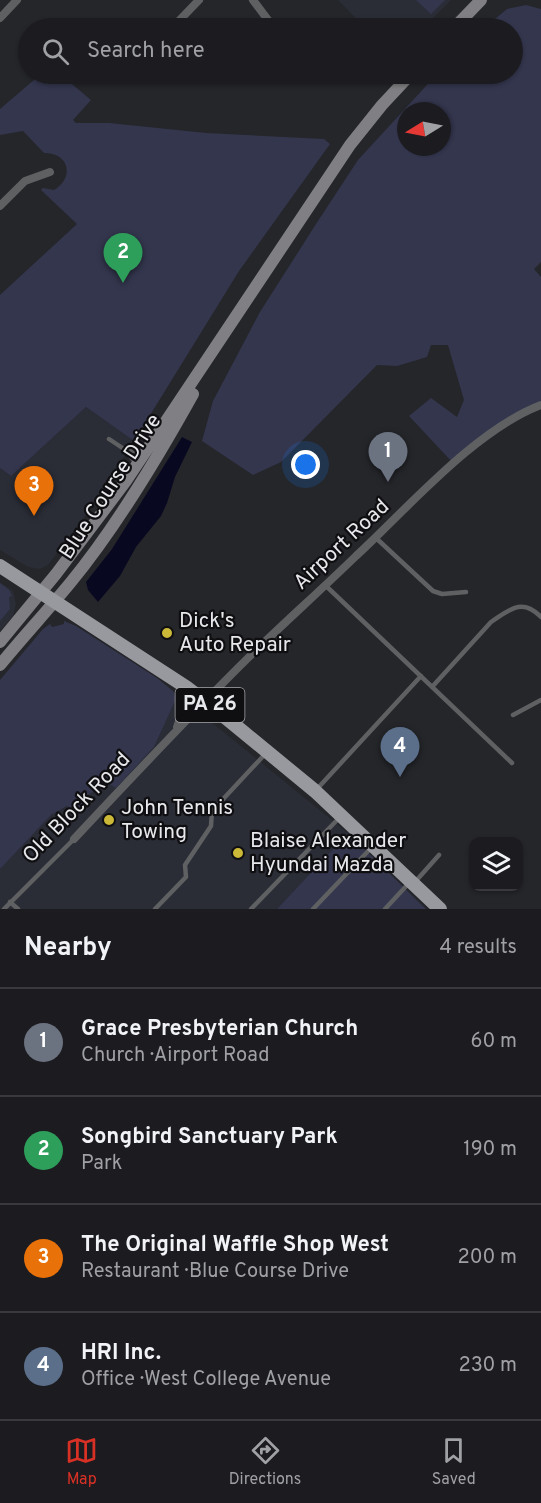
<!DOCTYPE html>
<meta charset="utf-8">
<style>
:root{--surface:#1c1c20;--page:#252529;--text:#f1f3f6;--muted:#a0a1a5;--line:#3a3a3e;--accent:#d93025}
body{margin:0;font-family:Overpass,sans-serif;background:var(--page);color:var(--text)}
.controls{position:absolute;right:18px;bottom:18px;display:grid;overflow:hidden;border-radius:12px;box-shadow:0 2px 4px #0004}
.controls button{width:54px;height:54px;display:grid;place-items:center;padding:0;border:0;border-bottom:2px solid var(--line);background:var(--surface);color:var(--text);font:30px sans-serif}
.compass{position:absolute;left:397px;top:102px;width:54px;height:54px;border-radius:50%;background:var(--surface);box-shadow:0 2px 4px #0004;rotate:260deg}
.you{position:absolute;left:306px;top:465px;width:21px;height:21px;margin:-15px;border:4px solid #fff;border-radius:50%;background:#1a73e8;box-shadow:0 0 0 9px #1a73e833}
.badge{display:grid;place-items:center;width:39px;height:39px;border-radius:50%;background:var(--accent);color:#fff;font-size:20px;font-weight:700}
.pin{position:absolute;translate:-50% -50px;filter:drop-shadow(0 2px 3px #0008)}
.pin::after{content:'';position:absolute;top:32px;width:21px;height:18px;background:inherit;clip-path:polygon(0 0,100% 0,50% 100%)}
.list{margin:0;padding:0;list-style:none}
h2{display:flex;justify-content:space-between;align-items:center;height:78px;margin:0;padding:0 24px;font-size:26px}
h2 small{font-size:20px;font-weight:400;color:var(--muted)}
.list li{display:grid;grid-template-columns:39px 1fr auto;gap:18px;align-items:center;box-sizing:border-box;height:108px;padding:0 24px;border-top:2px solid var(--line)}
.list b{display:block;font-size:22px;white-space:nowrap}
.list p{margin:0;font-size:20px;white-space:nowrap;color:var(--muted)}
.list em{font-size:20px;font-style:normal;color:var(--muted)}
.icon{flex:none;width:33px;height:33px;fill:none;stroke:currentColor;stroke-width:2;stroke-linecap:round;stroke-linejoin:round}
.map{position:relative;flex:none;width:541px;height:909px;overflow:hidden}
.search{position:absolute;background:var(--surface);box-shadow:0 2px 4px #0004;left:18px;right:18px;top:18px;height:66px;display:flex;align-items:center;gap:15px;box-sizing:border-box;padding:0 21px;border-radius:33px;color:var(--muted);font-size:22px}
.sheet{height:510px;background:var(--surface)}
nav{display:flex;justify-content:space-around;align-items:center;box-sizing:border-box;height:84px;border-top:2px solid var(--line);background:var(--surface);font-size:16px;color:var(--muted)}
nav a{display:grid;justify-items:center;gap:3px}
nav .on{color:var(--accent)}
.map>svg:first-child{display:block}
.built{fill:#2a2c36}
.green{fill:#34364e;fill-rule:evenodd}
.water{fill:#090821}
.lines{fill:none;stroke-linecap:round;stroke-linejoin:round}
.lane{stroke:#5f6062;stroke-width:4.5}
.street{stroke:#5f6062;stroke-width:8}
.secondary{stroke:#808084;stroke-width:12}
.primary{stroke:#98999e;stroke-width:14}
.poi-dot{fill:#ccb938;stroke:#0f0f11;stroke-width:2}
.labels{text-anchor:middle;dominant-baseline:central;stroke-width:4.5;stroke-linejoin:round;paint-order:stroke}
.shield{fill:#0f0f11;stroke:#a6a7aa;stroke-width:1.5}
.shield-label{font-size:20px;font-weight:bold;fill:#e7e8eb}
.street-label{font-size:21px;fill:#e7e8eb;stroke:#0f0f11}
.poi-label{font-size:21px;fill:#e7e8eb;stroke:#0f0f11;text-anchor:start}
</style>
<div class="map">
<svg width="541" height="909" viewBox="0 0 541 909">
<rect width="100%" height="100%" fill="#25262a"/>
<path class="built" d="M338,0H451L423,28H365Z
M86,407L134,441L96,502L48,565L40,569L28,567L0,550V468L11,476Z
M0,582L13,591L16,604L13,616L0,631Z
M173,691L348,833L277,909H0V869L2,866L51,815L68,806L78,812L87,796L106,781L116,787L154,747L176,699Z"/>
<path class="green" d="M416,0H445L431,14Z
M526,5L541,9V262L534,269L541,277V405L533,408L454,464L409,416L431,398L457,417L464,400L448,345H431L427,357L397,366L377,365L281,462L253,475L202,441L213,401L260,312L316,224L358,160L437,74H512V28H484L507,9ZM406,111H442V147H406Z
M41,74H60L91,100L73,120L76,123H109L206,133L324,139L330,144L239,271L134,441L86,407L11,476L0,468V295L77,224L41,190L43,188L54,190C75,178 69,152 44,153L23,131L0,135V109Z
M0,583L9,590L12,596L9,597L10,609L0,621Z
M64,621L76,626L157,678L173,691L176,699L154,747L116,788L106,782L87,796L78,812L67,806L51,815L0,869V680L43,629L50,624L52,627L64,624Z
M348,833L426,909H277Z"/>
<path class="water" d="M182,437L192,442L175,477L167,503L161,516L136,547L120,576L98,602L88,590L86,582L112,549Z"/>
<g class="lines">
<path class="lane" d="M109,439L124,449
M135,462L124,449L143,453
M376,538L433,591L442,594L466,592
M325,585L512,763
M432,687L491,622C509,610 522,597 541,617
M513,715L541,700
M317,789L421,676
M415,882L439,855
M10,902L18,909
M4,909L74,839
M155,909L186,877L185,865L211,826L212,811L267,752
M251,909L340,817
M313,909L372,847
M385,909L409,883"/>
<path class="street" d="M253,0L274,28
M0,18L17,0
M172,28L199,0
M0,206L25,181L50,172
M177,727L190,690
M74,839C132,777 190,715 250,656C285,622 321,590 356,556C408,508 475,430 541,405"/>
<path class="secondary" d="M454,28L481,0
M0,642L56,574L126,481L350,145L382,105L411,74
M0,665C23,637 48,610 71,582C117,526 158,457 193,394"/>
<path class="primary" d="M0,566L186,687L219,712L315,791L440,909"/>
</g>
<g class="poi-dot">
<circle cx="167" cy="633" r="6"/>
<circle cx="109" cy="820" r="6"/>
<circle cx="238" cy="853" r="6"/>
</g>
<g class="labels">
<rect class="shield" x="175.5" y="688" width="69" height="34" rx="4.5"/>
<g class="shield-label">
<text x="210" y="705">PA 26</text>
</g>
<g class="street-label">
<text transform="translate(111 487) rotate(-57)">Blue Course Drive</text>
<text transform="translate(342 545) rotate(-43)">Airport Road</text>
<text transform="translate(77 808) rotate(-46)">Old Block Road</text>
</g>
<g class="poi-label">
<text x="179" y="621">Dick's<tspan x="179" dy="24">Auto Repair</tspan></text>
<text x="121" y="808">John Tennis<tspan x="121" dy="24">Towing</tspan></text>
<text x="250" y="841">Blaise Alexander<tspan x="250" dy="24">Hyundai Mazda</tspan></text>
</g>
</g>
</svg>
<div class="controls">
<button><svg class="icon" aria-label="layers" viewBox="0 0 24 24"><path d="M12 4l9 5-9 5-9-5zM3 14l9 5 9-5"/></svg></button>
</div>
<svg class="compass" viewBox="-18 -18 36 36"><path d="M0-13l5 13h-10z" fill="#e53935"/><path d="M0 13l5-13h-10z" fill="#a0a1a5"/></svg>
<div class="you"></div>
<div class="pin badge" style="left:388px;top:482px;background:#6b7280">1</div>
<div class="pin badge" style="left:123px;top:283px;background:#2e9e5b">2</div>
<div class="pin badge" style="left:34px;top:516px;background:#e8710a">3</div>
<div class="pin badge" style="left:400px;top:777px;background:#5c6f8a">4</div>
<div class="search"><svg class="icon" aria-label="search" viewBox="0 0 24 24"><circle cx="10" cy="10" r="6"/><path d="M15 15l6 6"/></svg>Search here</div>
</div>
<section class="sheet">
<h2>Nearby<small>4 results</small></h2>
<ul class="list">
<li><span class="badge" style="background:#6b7280">1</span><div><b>Grace Presbyterian Church</b><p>Church · Airport Road</p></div><em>60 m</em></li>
<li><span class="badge" style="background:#2e9e5b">2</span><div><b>Songbird Sanctuary Park</b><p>Park</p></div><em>190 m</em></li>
<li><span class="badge" style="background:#e8710a">3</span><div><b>The Original Waffle Shop West</b><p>Restaurant · Blue Course Drive</p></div><em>200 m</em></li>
<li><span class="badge" style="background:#5c6f8a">4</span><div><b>HRI Inc.</b><p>Office · West College Avenue</p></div><em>230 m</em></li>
</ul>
</section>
<nav>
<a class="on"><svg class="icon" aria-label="map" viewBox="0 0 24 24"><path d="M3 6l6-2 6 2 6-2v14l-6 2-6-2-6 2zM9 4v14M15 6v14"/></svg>Map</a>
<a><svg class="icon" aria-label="directions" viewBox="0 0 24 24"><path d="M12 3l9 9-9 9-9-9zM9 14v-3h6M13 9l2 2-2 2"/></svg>Directions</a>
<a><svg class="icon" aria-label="saved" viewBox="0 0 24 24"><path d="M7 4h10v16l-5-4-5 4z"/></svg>Saved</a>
</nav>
